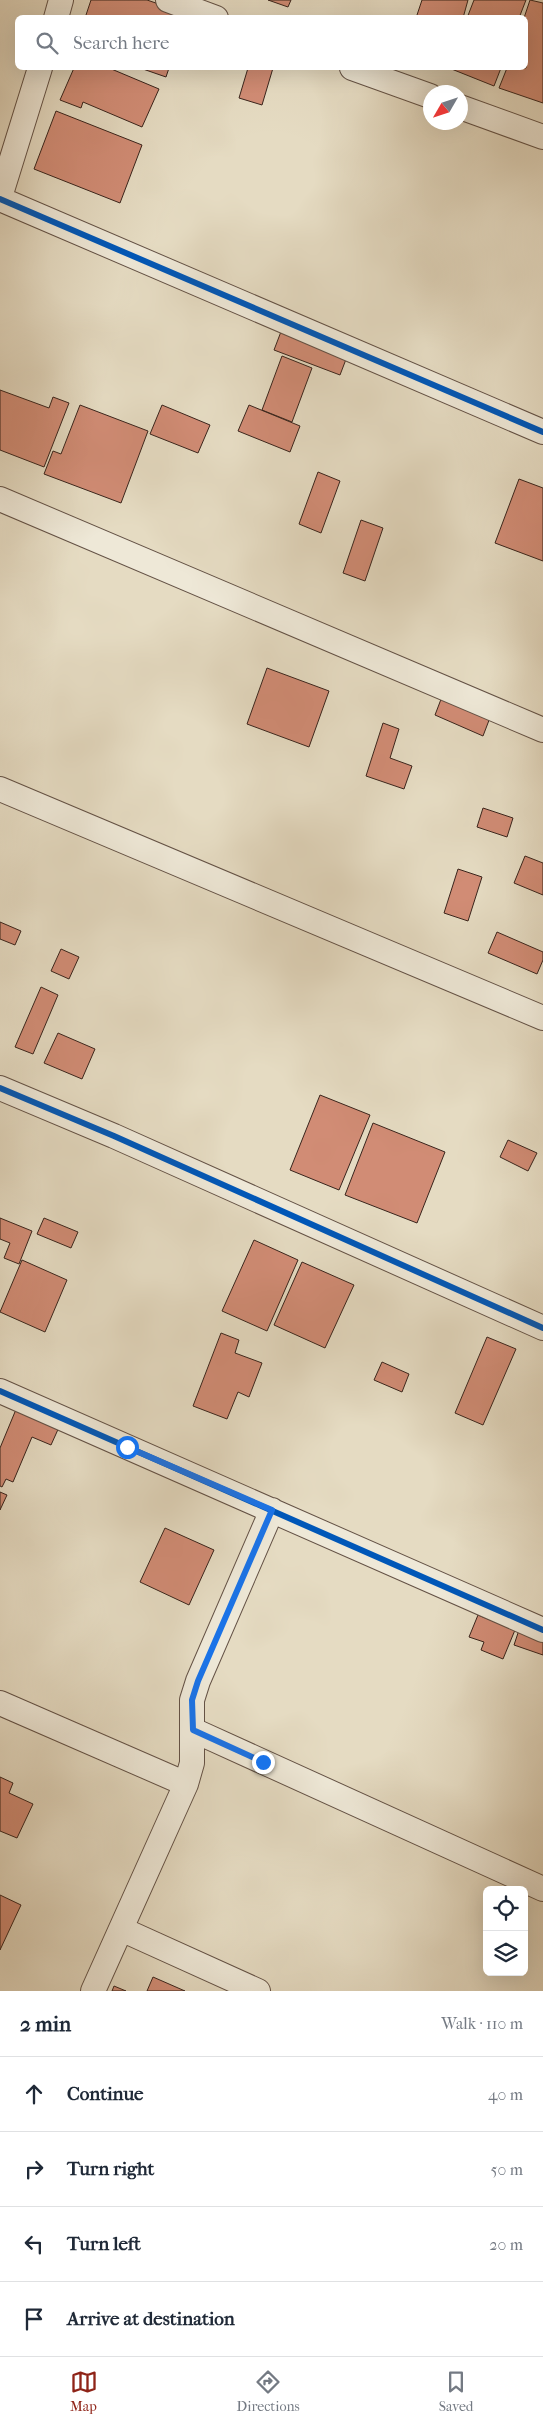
<!DOCTYPE html>
<meta charset="utf-8">
<style>
:root{--surface:#fff;--page:#f2f2f3;--text:#1f2937;--muted:#747a83;--line:#e0e1e3;--accent:#8f2418}
body{margin:0;font-family:"IM FELL French Canon",serif;background:var(--page);color:var(--text)}
.controls{position:absolute;right:15px;bottom:15px;display:grid;overflow:hidden;border-radius:8px;box-shadow:0 5px 20px #0002}
.controls button{width:45px;height:45px;display:grid;place-items:center;padding:0;border:0;border-bottom:1px solid var(--line);background:var(--surface);color:var(--text);font:25px sans-serif}
.compass{position:absolute;left:423px;top:85px;width:45px;height:45px;border-radius:50%;background:var(--surface);box-shadow:0 5px 20px #0002;rotate:231deg}
.stop{position:absolute;width:15px;height:15px;margin:-11px;border:4px solid #1a73e8;border-radius:50%;background:#fff}
.stop.end{background:#1a73e8;border-color:#fff;box-shadow:0 1px 5px #0008}
.list{margin:0;padding:0;list-style:none}
h2{display:flex;justify-content:space-between;align-items:center;height:65px;margin:0;padding:0 20px;font-size:21px}
h2 small{font-size:16px;font-weight:400;color:var(--muted)}
.list li{display:grid;grid-template-columns:32px 1fr auto;gap:15px;align-items:center;box-sizing:border-box;height:75px;padding:0 20px;border-top:1px solid var(--line)}
.list b{display:block;font-size:19px;white-space:nowrap}
.list em{font-size:16px;font-style:normal;color:var(--muted)}
.icon{flex:none;width:28px;height:28px;fill:none;stroke:currentColor;stroke-width:2;stroke-linecap:round;stroke-linejoin:round}
.map{position:relative;flex:none;width:543px;height:1991px;overflow:hidden}
.search{position:absolute;background:var(--surface);box-shadow:0 5px 20px #0002;left:15px;right:15px;top:15px;height:55px;display:flex;align-items:center;gap:12px;box-sizing:border-box;padding:0 18px;border-radius:8px;color:var(--muted);font-size:19px}
.sheet{height:365px;background:var(--surface)}
nav{display:flex;justify-content:space-around;align-items:center;box-sizing:border-box;height:70px;border-top:1px solid var(--line);background:var(--surface);font-size:14px;color:var(--muted)}
nav a{display:grid;justify-items:center;gap:2px}
nav .on{color:var(--accent)}
.map>svg:first-child{display:block}
.building{fill:#d18c75;stroke:#39241c}
.lines{fill:none;stroke-linecap:round;stroke-linejoin:round}
.street-casing{stroke:#645246;stroke-width:26}
.street{stroke:#eee8d7;stroke-width:24}
.cycleway-casing{stroke:#eee8d7;stroke-width:9}
.cycleway{stroke:#0057b8;stroke-width:6}
.route{stroke:#1a73e8;stroke-width:6}
</style>
<div class="map">
<svg width="543" height="1991" viewBox="0 0 543 1991">
<rect width="100%" height="100%" fill="#e5dbc2"/>
<filter id="stains"><feTurbulence type="fractalNoise" baseFrequency=".004" numOctaves="4"/><feColorMatrix values="0 0 0 0 .2 0 0 0 0 .09 0 0 0 0 .02 0 0 0 .5 -.17"/></filter>
<radialGradient id="worn" r=".72"><stop offset=".6" stop-color="#630" stop-opacity="0"/><stop offset="1" stop-color="#630" stop-opacity=".3"/></radialGradient>
<path class="building" d="M91,0H147L188,14L187,18H85Z
M268,0H291L288,7Z
M422,0H468L463,18H416Z
M474,0H526L519,18H467Z
M530,0L543,3V103L499,88L507,68H526V18H524Z
M74,68H109L159,89L142,127L83,102L81,108L60,100Z
M140,68H169L166,77Z
M248,68H273L262,105L239,98Z
M449,68H501L494,86Z
M56,111L142,145L120,203L34,169Z
M282,329L348,354L340,375L274,350Z
M282,356L312,368L292,422L262,410Z
M0,390L49,408L53,397L69,403L44,467L0,450Z
M80,405L148,431L121,503L44,474L53,451L61,454Z
M162,405L210,425L198,453L150,434Z
M249,405L300,426L290,452L238,431Z
M318,472L340,481L321,533L299,524Z
M519,479L543,488V561L495,543Z
M361,520L383,528L365,581L343,573Z
M267,668L329,691L309,747L247,724Z
M443,694L491,715L483,736L435,715Z
M383,723L399,729L390,758L412,766L404,789L366,776Z
M483,808L513,818L507,837L477,827Z
M525,856L543,863V895L514,883Z
M458,869L482,877L468,921L444,913Z
M0,922L21,931L15,945L0,939Z
M497,932L543,952V960L537,974L488,953Z
M61,949L79,957L69,979L51,971Z
M41,987L58,995L33,1054L15,1047Z
M58,1033L95,1049L82,1079L44,1063Z
M320,1095L370,1115L339,1190L290,1170Z
M373,1123L445,1152L417,1223L345,1195Z
M508,1140L537,1153L528,1171L500,1157Z
M0,1218L32,1231L19,1264L4,1258L10,1243L0,1239Z
M44,1218L78,1232L71,1248L37,1234Z
M254,1240L298,1260L267,1331L222,1311Z
M22,1260L67,1280L45,1332L0,1312Z
M302,1262L354,1285L325,1348L274,1325Z
M221,1333L239,1340L235,1353L262,1363L249,1397L238,1392L227,1419L193,1406Z
M487,1337L516,1349L483,1425L455,1413Z
M382,1362L409,1374L402,1392L374,1380Z
M17,1407L60,1425L51,1445L32,1437L13,1482L6,1479L2,1487L0,1486V1448Z
M0,1492L7,1495L0,1510Z
M165,1528L214,1550L189,1605L140,1582Z
M478,1615L515,1630L503,1659L481,1650L484,1642L469,1637Z
M519,1630L543,1639V1655L514,1645Z
M0,1777L13,1783L9,1793L33,1804L17,1838L0,1831Z
M0,1895L21,1905L0,1950Z
M153,1977L185,1991H147Z
M114,1986L126,1991H112Z"/>
<g class="lines">
<defs>
<path id="street" d="M168,0L216,18
M56,18L61,0
M352,68L430,96
M460,107L543,137
M0,197L40,68
M0,199L543,432
M0,499L543,730
M0,789L543,1018
M0,1088L114,1136L543,1328
M0,1391L543,1630
M0,1703L186,1784
M193,1730L543,1889
M121,1929L258,1991
M93,1991L186,1784L192,1763V1700L198,1681L272,1510"/>
</defs>
<use href="#street" class="street-casing"/>
<use href="#street" class="street"/>
<defs>
<path id="cycleway" d="M0,199L543,432
M0,1088L114,1136L543,1328
M0,1391L543,1630"/>
</defs>
<use href="#cycleway" class="cycleway-casing"/>
<use href="#cycleway" class="cycleway"/>
</g>
<g class="lines">
<path class="route" d="M127,1447L272,1510L198,1681L192,1700L193,1730L263,1762"/>
</g>
<rect width="100%" height="100%" filter="url(#stains)"/>
<rect width="100%" height="100%" fill="url(#worn)"/>
</svg>
<div class="controls">
<button><svg class="icon" aria-label="locate" viewBox="0 0 24 24"><circle cx="12" cy="12" r="6"/><path d="M12 2v4M12 18v4M2 12h4M18 12h4"/></svg></button>
<button><svg class="icon" aria-label="layers" viewBox="0 0 24 24"><path d="M12 4l9 5-9 5-9-5zM3 14l9 5 9-5"/></svg></button>
</div>
<svg class="compass" viewBox="-18 -18 36 36"><path d="M0-13l5 13h-10z" fill="#e53935"/><path d="M0 13l5-13h-10z" fill="#747a83"/></svg>
<div class="stop" style="left:127px;top:1447px"></div>
<div class="stop end" style="left:263px;top:1762px"></div>
<div class="search"><svg class="icon" aria-label="search" viewBox="0 0 24 24"><circle cx="10" cy="10" r="6"/><path d="M15 15l6 6"/></svg>Search here</div>
</div>
<section class="sheet">
<h2>2 min<small>Walk · 110 m</small></h2>
<ul class="list">
<li><svg class="icon" aria-label="ahead" viewBox="0 0 24 24"><path d="M12 20V5M6 11l6-6 6 6"/></svg><div><b>Continue</b></div><em>40 m</em></li>
<li><svg class="icon" aria-label="right" viewBox="0 0 24 24"><path d="M7 20v-9h11M14 6l5 5-5 5"/></svg><div><b>Turn right</b></div><em>50 m</em></li>
<li><svg class="icon" aria-label="left" viewBox="0 0 24 24"><path d="M17 20v-9H6M10 6l-5 5 5 5"/></svg><div><b>Turn left</b></div><em>20 m</em></li>
<li><svg class="icon" aria-label="arrive" viewBox="0 0 24 24"><path d="M6 21V4h12l-3 4 3 4H6"/></svg><div><b>Arrive at destination</b></div></li>
</ul>
</section>
<nav>
<a class="on"><svg class="icon" aria-label="map" viewBox="0 0 24 24"><path d="M3 6l6-2 6 2 6-2v14l-6 2-6-2-6 2zM9 4v14M15 6v14"/></svg>Map</a>
<a><svg class="icon" aria-label="directions" viewBox="0 0 24 24"><path d="M12 3l9 9-9 9-9-9zM9 14v-3h6M13 9l2 2-2 2"/></svg>Directions</a>
<a><svg class="icon" aria-label="saved" viewBox="0 0 24 24"><path d="M7 4h10v16l-5-4-5 4z"/></svg>Saved</a>
</nav>
